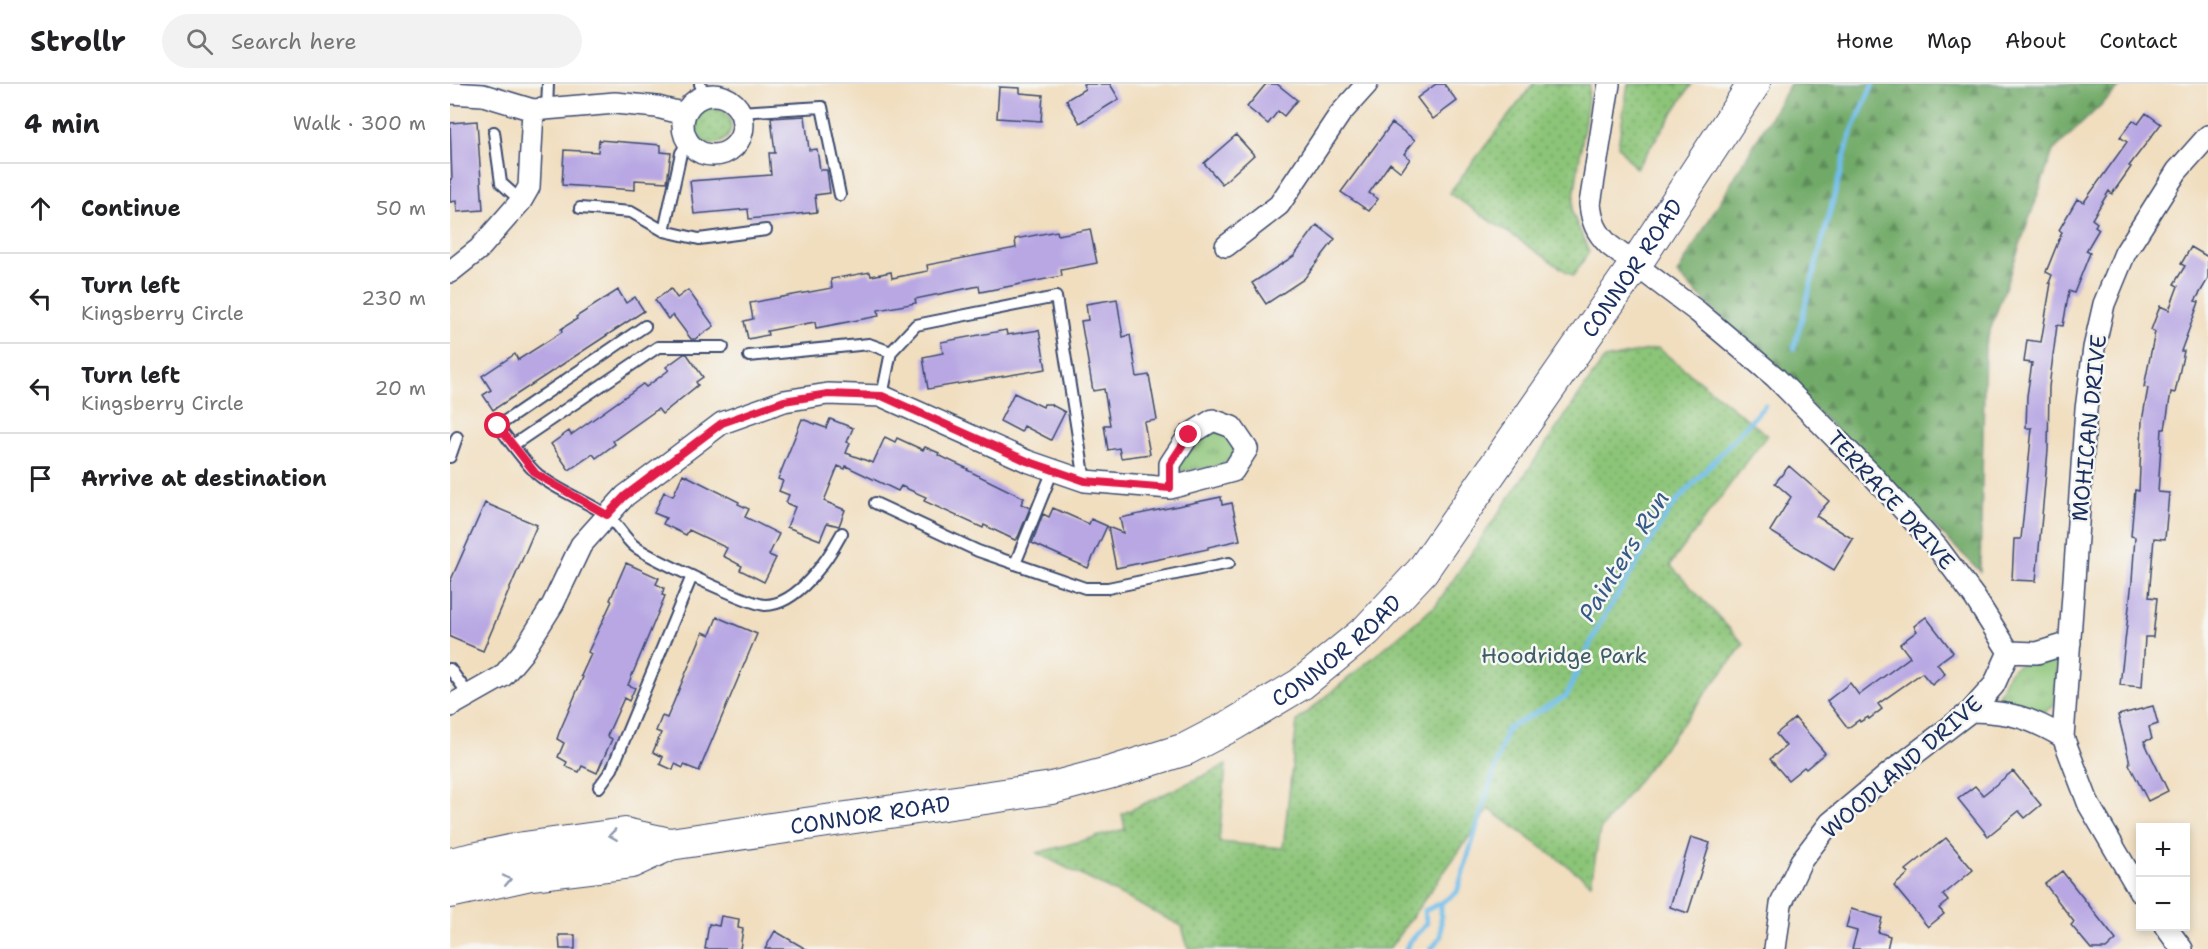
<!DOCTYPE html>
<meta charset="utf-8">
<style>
:root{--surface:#fff;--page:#f2f2f2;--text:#202124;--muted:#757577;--line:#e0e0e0}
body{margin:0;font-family:"Shantell Sans",sans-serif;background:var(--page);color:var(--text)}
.controls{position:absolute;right:18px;bottom:18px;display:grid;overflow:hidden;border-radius:0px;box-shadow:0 3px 9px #0003}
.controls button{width:54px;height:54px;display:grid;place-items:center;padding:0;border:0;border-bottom:2px solid var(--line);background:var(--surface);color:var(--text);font:30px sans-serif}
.stop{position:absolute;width:18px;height:18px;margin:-14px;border:4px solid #e11d48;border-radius:50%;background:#fff}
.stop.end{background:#e11d48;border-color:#fff;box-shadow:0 2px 6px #0008}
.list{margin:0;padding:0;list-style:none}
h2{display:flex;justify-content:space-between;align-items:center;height:78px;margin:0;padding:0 24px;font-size:26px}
h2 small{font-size:20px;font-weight:400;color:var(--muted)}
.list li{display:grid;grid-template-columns:39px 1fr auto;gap:18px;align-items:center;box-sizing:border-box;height:90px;padding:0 24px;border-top:2px solid var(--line)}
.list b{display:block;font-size:22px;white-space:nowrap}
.list p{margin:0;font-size:20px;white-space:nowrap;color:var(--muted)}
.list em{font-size:20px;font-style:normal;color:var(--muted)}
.icon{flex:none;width:33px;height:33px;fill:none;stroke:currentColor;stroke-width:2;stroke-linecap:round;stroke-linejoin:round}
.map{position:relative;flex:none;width:1758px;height:865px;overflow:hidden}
header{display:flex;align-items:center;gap:36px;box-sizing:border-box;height:84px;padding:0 30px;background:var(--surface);border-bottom:2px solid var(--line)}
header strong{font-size:28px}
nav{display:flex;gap:33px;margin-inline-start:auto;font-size:21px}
.search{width:420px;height:54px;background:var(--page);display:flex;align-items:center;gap:15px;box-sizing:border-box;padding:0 21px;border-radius:33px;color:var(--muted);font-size:22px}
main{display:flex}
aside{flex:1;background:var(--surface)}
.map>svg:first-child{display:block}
.grass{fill:url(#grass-tufts);stroke:#547a6b;stroke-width:1.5}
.forest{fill:url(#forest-firs);stroke:#466c63;stroke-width:1.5}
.park{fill:url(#park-dots);stroke:#547a6b;stroke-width:1.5}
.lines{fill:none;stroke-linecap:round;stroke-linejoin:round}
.stream{stroke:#70bdea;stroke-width:5}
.building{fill:#b8a7e3}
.lane-casing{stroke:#3b496d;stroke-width:14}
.street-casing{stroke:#3b496d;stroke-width:24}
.primary-casing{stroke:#3b496d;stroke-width:34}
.lane{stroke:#fff;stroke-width:10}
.street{stroke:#fff;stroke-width:21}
.primary{stroke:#fff;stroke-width:32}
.oneway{stroke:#8d97ae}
.route{stroke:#e11d48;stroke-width:8}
.labels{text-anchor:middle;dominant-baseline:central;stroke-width:5;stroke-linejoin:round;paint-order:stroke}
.street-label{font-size:22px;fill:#1b2f5e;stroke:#f6f6f2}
.park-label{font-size:22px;fill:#3d5c66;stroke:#f6f6f2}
.water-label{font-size:24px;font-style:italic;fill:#355a88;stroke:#f6f6f2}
</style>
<header>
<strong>Strollr</strong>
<div class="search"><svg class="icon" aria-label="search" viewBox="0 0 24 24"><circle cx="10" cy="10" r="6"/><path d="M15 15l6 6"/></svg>Search here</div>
<nav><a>Home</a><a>Map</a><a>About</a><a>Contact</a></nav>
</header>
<main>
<aside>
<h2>4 min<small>Walk · 300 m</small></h2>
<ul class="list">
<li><svg class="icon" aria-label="ahead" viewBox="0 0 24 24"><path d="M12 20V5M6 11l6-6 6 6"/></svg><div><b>Continue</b></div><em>50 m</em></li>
<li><svg class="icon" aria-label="left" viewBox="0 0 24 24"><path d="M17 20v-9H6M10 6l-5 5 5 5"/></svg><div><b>Turn left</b><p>Kingsberry Circle</p></div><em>230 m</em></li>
<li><svg class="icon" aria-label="left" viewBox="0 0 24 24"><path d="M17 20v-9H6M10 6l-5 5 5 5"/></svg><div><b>Turn left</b><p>Kingsberry Circle</p></div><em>20 m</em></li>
<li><svg class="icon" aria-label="arrive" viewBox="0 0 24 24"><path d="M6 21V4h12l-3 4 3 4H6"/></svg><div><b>Arrive at destination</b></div></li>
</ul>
</aside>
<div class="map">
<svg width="1758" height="865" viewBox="0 0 1758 865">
<defs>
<pattern id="grass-tufts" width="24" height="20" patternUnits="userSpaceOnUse" patternTransform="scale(1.5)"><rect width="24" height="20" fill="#8cc578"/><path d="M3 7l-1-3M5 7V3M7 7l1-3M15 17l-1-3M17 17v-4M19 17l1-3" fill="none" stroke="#72a066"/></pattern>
<pattern id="forest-firs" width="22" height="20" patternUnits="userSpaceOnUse" patternTransform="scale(1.5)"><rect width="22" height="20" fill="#71aa68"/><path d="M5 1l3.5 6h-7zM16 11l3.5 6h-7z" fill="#5c8b59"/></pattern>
<pattern id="park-dots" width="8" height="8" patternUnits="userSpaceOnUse" patternTransform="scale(1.5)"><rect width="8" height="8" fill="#8cc578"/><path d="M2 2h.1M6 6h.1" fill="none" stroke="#72a066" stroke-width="1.8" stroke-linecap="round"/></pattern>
</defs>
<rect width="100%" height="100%" fill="#f6f6f2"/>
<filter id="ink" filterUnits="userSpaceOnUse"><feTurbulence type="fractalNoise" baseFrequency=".0167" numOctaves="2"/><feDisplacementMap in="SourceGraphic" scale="12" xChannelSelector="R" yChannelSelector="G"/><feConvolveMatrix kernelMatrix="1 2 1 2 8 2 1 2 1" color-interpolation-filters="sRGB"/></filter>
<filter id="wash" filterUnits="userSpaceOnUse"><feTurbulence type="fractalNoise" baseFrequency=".008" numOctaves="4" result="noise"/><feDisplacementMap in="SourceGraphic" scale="24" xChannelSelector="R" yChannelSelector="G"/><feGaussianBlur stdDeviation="1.35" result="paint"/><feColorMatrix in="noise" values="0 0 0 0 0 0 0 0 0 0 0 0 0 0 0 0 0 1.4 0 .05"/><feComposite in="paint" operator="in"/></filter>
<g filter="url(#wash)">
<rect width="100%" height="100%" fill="#f1debf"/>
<path class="grass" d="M771,347L783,357C783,360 785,364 784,367C782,385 745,385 731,387L727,382C739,368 752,348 771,347Z
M1605,575L1608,576L1604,622L1596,627L1588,628L1567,620L1546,616C1550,608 1556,590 1562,585C1570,577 1593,580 1605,575Z"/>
<path class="forest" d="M1340,0H1673L1603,67L1535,261L1530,487L1227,190Z"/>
<path class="park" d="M1083,0H1140L1122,128L1139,168L1123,192L999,109Z
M1178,0H1242L1186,85L1168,62Z
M245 42a18 18 0 1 1 36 0a18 18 0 1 1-36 0Z
M1208,264L1317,351L1220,481L1294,560L1150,746L1141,799L1039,725L939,865H738L732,842L587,769L675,745L672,730L776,681L769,758L833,764L847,637L986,521L1154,275Z"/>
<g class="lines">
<path class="stream" d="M1344,264L1400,52L1423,0
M956,865L959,858L977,840L974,827L991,819
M981,865L991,853V819L1007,808L1057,645L1116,612L1150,539L1221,424L1315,321"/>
</g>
<g id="blocks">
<path class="building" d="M633,0H660L669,15L630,39L616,16L635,5Z
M816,0H827L847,16L834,32L828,27L818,40L797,23Z
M986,0H994L1007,17L983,35L967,14Z
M549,3L570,4V9L593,11L591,37L547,34Z
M1696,29L1711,40L1679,82L1681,83L1662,110L1659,107L1642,135L1647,139L1645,142L1649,145L1636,167L1640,169L1624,209L1619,207L1613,242L1607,241L1599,303L1598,366L1586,497L1562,496L1564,455H1571L1582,344H1576L1577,312L1582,279L1574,278L1577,256L1591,258L1601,199H1599L1602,191L1596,188L1612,148L1609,146L1627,115L1634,118L1677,58L1670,53L1683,36L1688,40Z
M355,32L359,66L367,65L370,86H377L380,109L365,111L367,128L299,135L298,125L244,130L240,97L321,91L319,69H325L321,34Z
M27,37L33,126L7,128L6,117L0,118V95H2L0,39Z
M942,39L965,56L954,70L960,75L951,88L940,79L919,109L928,115L919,127L891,108Z
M786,51L804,71L772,100L754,79Z
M149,56L211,61V68L221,69L217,98L185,96V106L112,101L114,66L148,68Z
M867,141L885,155L854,195L816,220L802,199L844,172Z
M640,145L647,179L611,186L612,192L530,208L529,202L465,215L466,219L428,226L429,232L366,244L365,238L317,247L318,251L298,255L294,237L303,235L300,219L382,204L381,195L420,188L421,192L441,188L442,194L478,187L477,181L566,164L565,155L607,147L608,151Z
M1741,163L1758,173V195L1745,217L1749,218L1731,267H1734L1725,309L1721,308L1715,345H1712L1708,408L1719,409L1715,455L1704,454L1699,513L1707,514L1703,553H1695L1692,603L1670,601L1682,497L1685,453L1681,452L1685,406L1689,407L1692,337L1698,304L1694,303L1705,248L1701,246L1710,222L1719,226L1728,202L1724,200L1735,182L1731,180Z
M221,205L227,214L238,206L264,242L245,255H241L223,231L218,235L205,216Z
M168,206L176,219L185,213L194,227L43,326L33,311L41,306L32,292L65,270L68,276L112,248L111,245L127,235L126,233Z
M667,215L673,253L680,251L687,293L699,291L707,336L694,338L700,370L671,374L669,364L658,366L654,341H660L654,305L643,307L631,237L638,236L636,220Z
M556,246L557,251L589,246L596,285L478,305L473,273L493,269L491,258Z
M234,270H237L253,293L246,298L248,301L212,330L208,325L163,357L165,360L146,374L143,370L119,386L101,360L119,347L121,351L193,300L196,303L219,286L216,283Z
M564,309L593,323L594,320H600L615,328L601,356L574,342L571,348L550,337Z
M352,335L376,344L380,335L403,344L397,358L400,359L396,369L423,379L435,353L445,358L447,354L473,366L475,363L489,369L488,371L518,385L517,386L574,414L571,420L580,424L568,453L565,456L534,441L533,444L474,417L476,413L451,402L448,407L396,382L395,385L388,382L374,417L395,426L389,442L377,439L370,456L337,443L345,423L336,419L339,411L329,407L333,397L328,395Z
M1339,382L1379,417L1366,432L1403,455L1384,486L1320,447L1341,413L1325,399Z
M233,390L289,418L288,420L299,425L295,433L329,450L319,471L326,474L314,498L290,486L292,482L273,472L277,464L239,446L236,451L213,440L216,434L204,429L214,408L223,412Z
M771,413L772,421L782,419L790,456L758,463V465L666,484L658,443L673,449L670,434Z
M35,419L87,441L33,567L0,553V498Z
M603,424L639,440L641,435L657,442L638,484L582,459L593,430L599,433Z
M176,479L209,494L206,500L214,504L212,511L215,512L178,601L185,604L179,617L174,614L157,652L162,655L147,689L132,682L129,688L115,682L117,678L108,673L114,659L107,655L109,649L133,593L131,592L141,570L138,568L162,517L160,516Z
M267,533L307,550L249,687L234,681L233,684L225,680L223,686L210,680L213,673L203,668L211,649L206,647L212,632L217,634L253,548L260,551Z
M1476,533L1503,568L1487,580L1495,590L1482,601L1472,589L1428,620L1432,625L1419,635L1418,633L1410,638L1409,636L1398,644L1377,617L1400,599L1409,611L1460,573L1450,560L1467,547L1464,542Z
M1703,622L1708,640L1699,643L1702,655L1694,657L1718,707L1698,717L1679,680L1680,679L1668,631Z
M1345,634L1375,669L1356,685L1354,683L1338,696L1320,675L1336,662L1326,650Z
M1563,687L1591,721L1575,734L1569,727L1538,752L1508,715L1525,702L1533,711Z
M1241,753L1260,759L1238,829L1220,823Z
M1496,754L1523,786L1493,811L1498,817L1489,824L1494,830L1478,843L1444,802L1459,789L1456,786Z
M1612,787L1666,856L1656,865H1641L1621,841L1624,838L1595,800Z
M1401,825L1432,834L1428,848L1440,852L1437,865H1402L1407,847L1396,844Z
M271,832L289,835L288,844L293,845L290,865H255L259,840L269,842Z
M325,847L356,865H315Z
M109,851H125V865H110Z"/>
</g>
</g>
<g filter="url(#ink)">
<use href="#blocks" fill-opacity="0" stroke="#3b496d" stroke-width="1.5"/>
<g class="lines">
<defs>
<path id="lane" d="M250,0L255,12
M97,25L98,0
M289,28L372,23L390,111
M44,48L51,99L71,117
M130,124L181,128L214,147L249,155L316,146
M214,147L231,69L238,58
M195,242L48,342C60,357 71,374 85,388C100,403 136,417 155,430C166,438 173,452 183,461C195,472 299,520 315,521C348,521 378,475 392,449
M299,272L419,260L441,268L466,241L606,213L635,397
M432,312L441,268
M63,361L208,263H273
M0,373L7,353
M425,419L528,467L635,504H658L779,479
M565,480L603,386
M0,585L19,611
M149,703L162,685L242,492"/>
<path id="street" d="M1159,0L1140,120C1142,138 1146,148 1159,161L1248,228L1325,293L1423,392L1487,463L1525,514L1559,568
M0,9L33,11L83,26L165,19L207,23L235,30
M233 41a30 30 0 1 1 60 0a30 30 0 1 1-60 0Z
M776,162L829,121L890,30L917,0
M0,188L29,165L71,117L79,103L83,26
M1559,568L1587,569L1620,559
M0,622L53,592L73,568L103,520L131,461L175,412L272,339L334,317L378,310L432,312L577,377L635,397L720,404L783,387L797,365L782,343L763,336L739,351L720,380V404
M1521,627C1560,628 1579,633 1613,653
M1690,808L1639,721L1613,653L1636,325L1644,264L1654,220L1675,169L1727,87L1758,52
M1715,842L1732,865
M1325,865L1331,820L1351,777L1380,739L1441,688L1521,627L1544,601L1559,568"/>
<g id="primary">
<path d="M0,780L74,764L175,750L220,760"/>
<path id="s1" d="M0,808L81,790L181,778L220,760L602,704L662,688L736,665L784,640L851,600L917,546L972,487L1185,181L1304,0"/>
</g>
</defs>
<use href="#lane" class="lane-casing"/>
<use href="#street" class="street-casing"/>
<use href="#primary" class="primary-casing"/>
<use href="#lane" class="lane"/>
<use href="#street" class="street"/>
<use href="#primary" class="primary"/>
</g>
<defs><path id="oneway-chevron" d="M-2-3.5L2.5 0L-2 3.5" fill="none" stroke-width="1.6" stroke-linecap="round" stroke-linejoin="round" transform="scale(1.5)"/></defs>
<g class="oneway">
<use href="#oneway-chevron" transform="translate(163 751) rotate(172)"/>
<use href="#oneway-chevron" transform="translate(57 796) rotate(-12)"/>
</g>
</g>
<g class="lines" filter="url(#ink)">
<path class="route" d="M48,342L86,390L157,431L175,412L272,339L334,317L378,310L432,312L577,377L635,397L720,404V380L739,351"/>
</g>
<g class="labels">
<g class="street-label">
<text stroke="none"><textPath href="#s1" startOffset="1419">CONNOR ROAD</textPath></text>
<text transform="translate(1639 344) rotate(-84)">MOHICAN DRIVE</text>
<text transform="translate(1441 416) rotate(48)">TERRACE DRIVE</text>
<text stroke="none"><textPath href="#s1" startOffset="933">CONNOR ROAD</textPath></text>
<text transform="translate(1452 683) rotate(-41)">WOODLAND DRIVE</text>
<text stroke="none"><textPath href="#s1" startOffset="429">CONNOR ROAD</textPath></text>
</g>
<g class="park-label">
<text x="1114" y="571">Hoodridge Park</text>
</g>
<g class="water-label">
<text transform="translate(1174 472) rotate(-58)">Painters Run</text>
</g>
</g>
</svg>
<div class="controls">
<button>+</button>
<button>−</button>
</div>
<div class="stop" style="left:48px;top:342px"></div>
<div class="stop end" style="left:739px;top:351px"></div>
</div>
</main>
